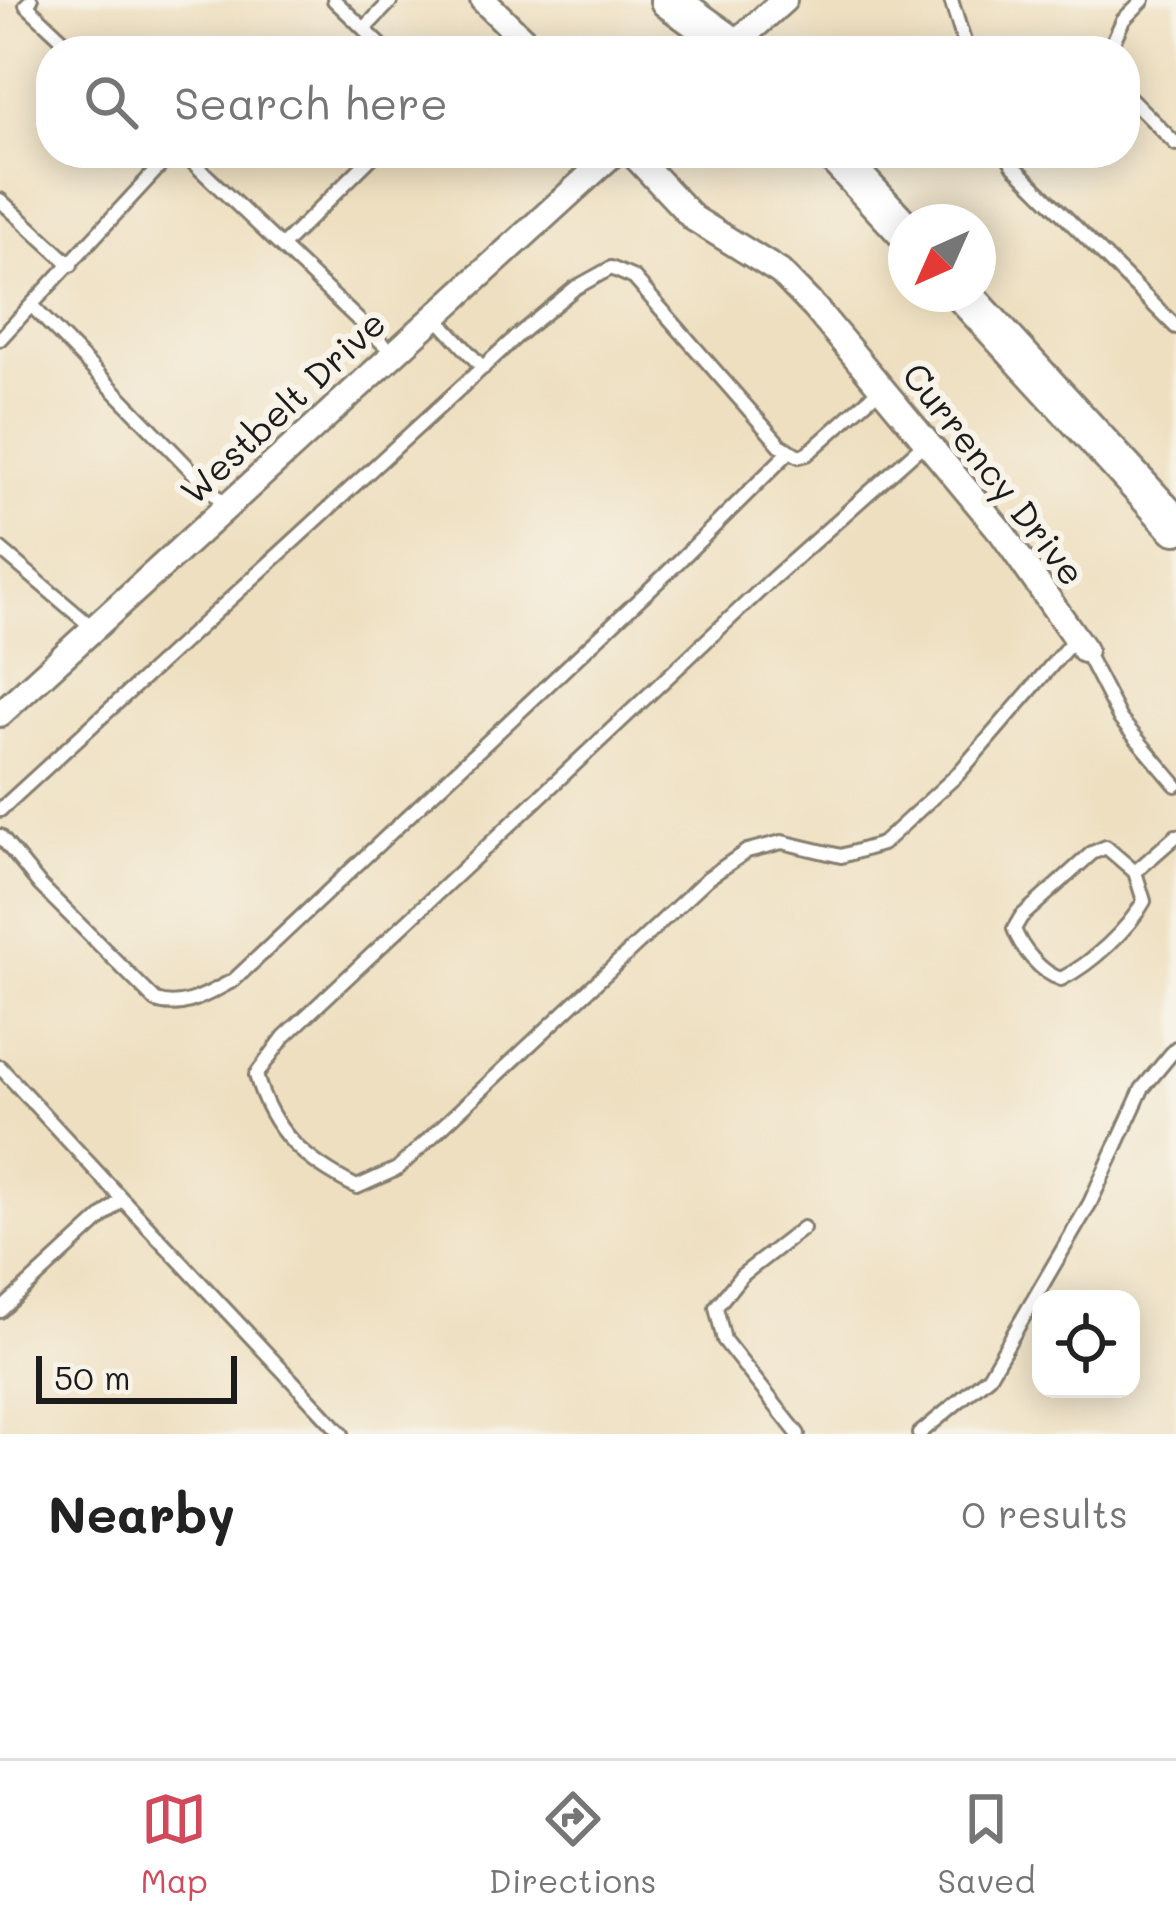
<!DOCTYPE html>
<style>
:root{--surface:#fff;--page:#f2f2f2;--text:#222;--muted:#767676;--line:#e0e0e0;--accent:#d1495b}
body{margin:0;font-family:Mali,sans-serif;background:var(--page);color:var(--text)}
.controls{position:absolute;right:36px;bottom:36px;display:grid;overflow:hidden;border-radius:24px;box-shadow:0 6px 30px #0003}
.controls button{width:108px;height:108px;display:grid;place-items:center;padding:0;border:0;border-bottom:3px solid var(--line);background:var(--surface);color:var(--text);font:60px sans-serif}
.compass{position:absolute;left:888px;top:204px;width:108px;height:108px;border-radius:50%;background:var(--surface);box-shadow:0 6px 30px #0003;rotate:225deg}
.scale{position:absolute;left:36px;bottom:30px;width:201px;box-sizing:border-box;padding-left:12px;border:6px solid #1c1c1c;border-top:0;font-size:33px;line-height:42px;white-space:nowrap;color:#1c1c1c;-webkit-text-stroke:9px #f7f3e8;paint-order:stroke}
.list{margin:0;padding:0;list-style:none}
h2{display:flex;justify-content:space-between;align-items:center;height:156px;margin:0;padding:0 48px;font-size:51px}
h2 small{font-size:39px;font-weight:400;color:var(--muted)}
.icon{flex:none;width:66px;height:66px;fill:none;stroke:currentColor;stroke-width:2;stroke-linecap:round;stroke-linejoin:round}
.map{position:relative;flex:none;width:1176px;height:1434px;overflow:hidden}
.search{position:absolute;background:var(--surface);box-shadow:0 6px 30px #0003;left:36px;right:36px;top:36px;height:132px;display:flex;align-items:center;gap:30px;box-sizing:border-box;padding:0 42px;border-radius:48px;color:var(--muted);font-size:45px}
.sheet{height:324px;background:var(--surface)}
nav{display:flex;justify-content:space-around;align-items:center;box-sizing:border-box;height:168px;border-top:3px solid var(--line);background:var(--surface);font-size:33px;color:var(--muted)}
nav a{display:grid;justify-items:center;gap:6px}
nav .on{color:var(--accent)}
.map>svg:first-child{display:block}
.lines{fill:none;stroke-linecap:round;stroke-linejoin:round}
.lane-casing{stroke:#857e6e;stroke-width:18}
.street-casing{stroke:#857e6e;stroke-width:30}
.primary-casing{stroke:#857e6e;stroke-width:42}
.lane{stroke:#fff;stroke-width:12}
.street{stroke:#fff;stroke-width:24}
.primary{stroke:#fff;stroke-width:36}
.labels{text-anchor:middle;dominant-baseline:central;stroke-width:12;stroke-linejoin:round;paint-order:stroke}
.street-label{font-size:36px;fill:#1c1c1c;stroke:#f7f3e8}
</style>
<div class="map">
<svg width="1176" height="1434" viewBox="0 0 1176 1434">
<rect width="100%" height="100%" fill="#f7f3e8"/>
<filter id="ink" filterUnits="userSpaceOnUse"><feTurbulence type="fractalNoise" baseFrequency=".00833" numOctaves="2"/><feDisplacementMap in="SourceGraphic" scale="24" xChannelSelector="R" yChannelSelector="G"/><feConvolveMatrix kernelMatrix="1 2 1 2 8 2 1 2 1" color-interpolation-filters="sRGB"/></filter>
<filter id="wash" filterUnits="userSpaceOnUse"><feTurbulence type="fractalNoise" baseFrequency=".004" numOctaves="4" result="noise"/><feDisplacementMap in="SourceGraphic" scale="48" xChannelSelector="R" yChannelSelector="G"/><feGaussianBlur stdDeviation="2.7" result="paint"/><feColorMatrix in="noise" values="0 0 0 0 0 0 0 0 0 0 0 0 0 0 0 0 0 1.4 0 .05"/><feComposite in="paint" operator="in"/></filter>
<g filter="url(#wash)">
<rect width="100%" height="100%" fill="#eedfc0"/>
</g>
<g filter="url(#ink)">
<g class="lines">
<defs>
<path id="lane" d="M31,0L26,5L75,51
M334,0L387,51
M951,0L967,51
M364,29L392,0
M1109,51L1123,20L1143,0
M1125,93L1176,144
M183,153L393,353
M1006,153L1014,166L1176,327
M0,200L71,265
M283,245L376,153
M33,307L226,506
M435,316L483,368
M0,339L172,153
M927,441L771,580L284,1037L256,1075C272,1132 305,1161 357,1187L397,1169L708,878L747,851L782,842L841,856L882,844L957,775L1076,637
M0,549L93,628
M1085,651L1120,719L1176,785
M0,810L517,336L575,288L611,268L634,278L780,445L799,456L807,454L881,388
M0,836L40,885L156,1001C183,1011 211,992 234,980L666,574L790,451
M1106,847L1135,872L1144,901C1128,930 1091,964 1061,979C1041,973 1021,948 1014,929L1021,917L1092,853Z
M1135,872L1176,836
M0,1067L122,1199L0,1311
M122,1199L342,1434
M798,1434L724,1340L716,1307L741,1276L803,1228
M919,1434L989,1376L1090,1203L1142,1089L1176,1048"/>
<path id="street" d="M483,0L535,51
M727,51L784,0
M632,153L693,218L780,272L815,308L1002,533L1084,650
M0,714L614,153"/>
<path id="primary" d="M669,0L740,51
M833,153L906,232
M963,294L1176,526"/>
</defs>
<use href="#lane" class="lane-casing"/>
<use href="#street" class="street-casing"/>
<use href="#primary" class="primary-casing"/>
<use href="#lane" class="lane"/>
<use href="#street" class="street"/>
<use href="#primary" class="primary"/>
</g>
</g>
<g class="labels">
<g class="street-label">
<text transform="translate(282 406) rotate(-43)">Westbelt Drive</text>
<text transform="translate(995 473) rotate(52)">Currency Drive</text>
</g>
</g>
</svg>
<div class="controls">
<button><svg class="icon" aria-label="locate" viewBox="0 0 24 24"><circle cx="12" cy="12" r="6"/><path d="M12 2v4M12 18v4M2 12h4M18 12h4"/></svg></button>
</div>
<svg class="compass" viewBox="-18 -18 36 36"><path d="M0-13l5 13h-10z" fill="#e53935"/><path d="M0 13l5-13h-10z" fill="#767676"/></svg>
<div class="scale">50 m</div>
<div class="search"><svg class="icon" aria-label="search" viewBox="0 0 24 24"><circle cx="10" cy="10" r="6"/><path d="M15 15l6 6"/></svg>Search here</div>
</div>
<section class="sheet">
<h2>Nearby<small>0 results</small></h2>
<ul class="list">
</ul>
</section>
<nav>
<a class="on"><svg class="icon" aria-label="map" viewBox="0 0 24 24"><path d="M3 6l6-2 6 2 6-2v14l-6 2-6-2-6 2zM9 4v14M15 6v14"/></svg>Map</a>
<a><svg class="icon" aria-label="directions" viewBox="0 0 24 24"><path d="M12 3l9 9-9 9-9-9zM9 14v-3h6M13 9l2 2-2 2"/></svg>Directions</a>
<a><svg class="icon" aria-label="saved" viewBox="0 0 24 24"><path d="M7 4h10v16l-5-4-5 4z"/></svg>Saved</a>
</nav>
